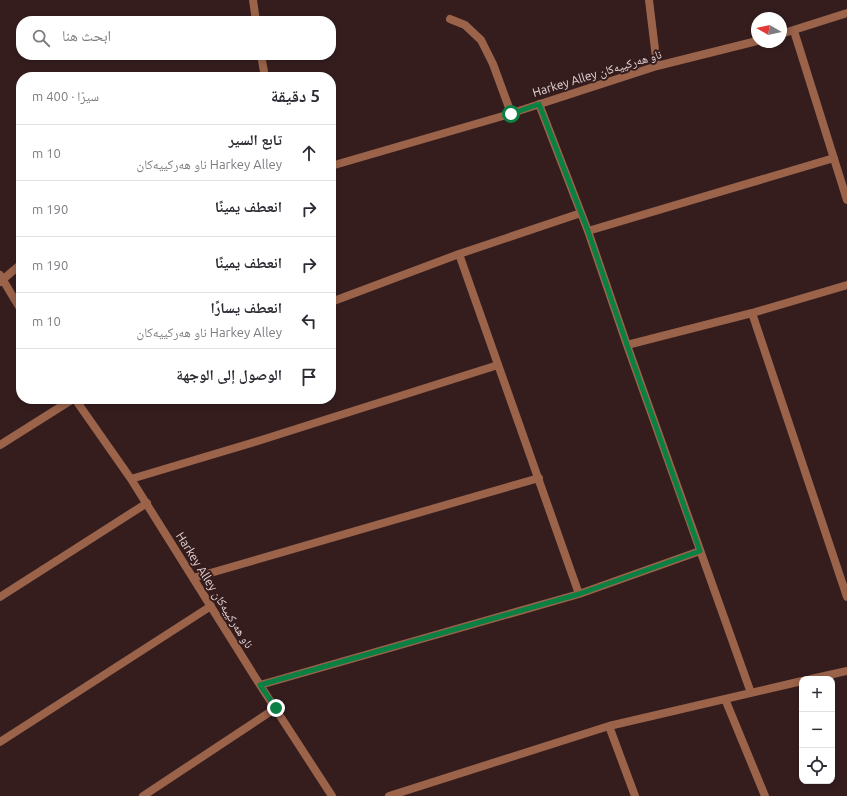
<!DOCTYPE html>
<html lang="ar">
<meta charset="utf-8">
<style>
:root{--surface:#fff;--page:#f2f2f3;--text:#2b2b33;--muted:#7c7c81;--line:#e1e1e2}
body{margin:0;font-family:Ubuntu,"Noto Naskh Arabic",sans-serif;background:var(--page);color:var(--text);direction:rtl}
.controls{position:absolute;right:12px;bottom:12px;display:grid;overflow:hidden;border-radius:8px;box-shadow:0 2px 6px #0003}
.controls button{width:36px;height:36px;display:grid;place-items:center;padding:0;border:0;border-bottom:1px solid var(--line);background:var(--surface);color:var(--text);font:20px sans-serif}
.compass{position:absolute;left:751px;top:12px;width:36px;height:36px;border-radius:50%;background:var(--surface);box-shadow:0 2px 6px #0003;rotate:279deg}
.stop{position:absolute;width:12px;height:12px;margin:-9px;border:3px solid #0b8043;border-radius:50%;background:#fff}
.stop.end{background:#0b8043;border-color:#fff;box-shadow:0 1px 4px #0008}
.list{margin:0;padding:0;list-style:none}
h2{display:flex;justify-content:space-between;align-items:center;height:52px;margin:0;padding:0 16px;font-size:17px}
h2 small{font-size:13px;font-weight:400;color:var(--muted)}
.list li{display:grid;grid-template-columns:26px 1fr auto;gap:12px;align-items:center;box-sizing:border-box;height:56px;padding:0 16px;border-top:1px solid var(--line)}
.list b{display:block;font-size:15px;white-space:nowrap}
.list p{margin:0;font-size:13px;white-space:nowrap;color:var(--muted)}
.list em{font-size:13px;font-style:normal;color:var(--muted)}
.icon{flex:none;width:22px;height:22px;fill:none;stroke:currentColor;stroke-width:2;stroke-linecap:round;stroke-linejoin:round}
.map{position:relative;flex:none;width:847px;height:796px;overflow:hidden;direction:ltr}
.search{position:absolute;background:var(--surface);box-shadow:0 2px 6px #0003;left:16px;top:16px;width:320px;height:44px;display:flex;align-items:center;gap:10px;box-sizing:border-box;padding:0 14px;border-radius:16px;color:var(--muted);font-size:15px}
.panel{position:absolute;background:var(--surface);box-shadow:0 2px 6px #0003;left:16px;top:72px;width:320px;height:332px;border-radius:16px;direction:rtl}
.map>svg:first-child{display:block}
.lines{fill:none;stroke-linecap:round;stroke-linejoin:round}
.minor{stroke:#9a634a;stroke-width:8}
.route{stroke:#0b8043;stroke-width:5}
.labels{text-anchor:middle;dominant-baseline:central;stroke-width:4;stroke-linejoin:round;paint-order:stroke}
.street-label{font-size:12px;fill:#e5d4d5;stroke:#351d1e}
</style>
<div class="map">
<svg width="847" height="796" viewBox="0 0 847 796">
<rect width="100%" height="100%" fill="#351d1e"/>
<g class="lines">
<path class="minor" d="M253,0L256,21
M649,0L657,66
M450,19L465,25L481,40L493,64L511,113
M794,31L847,200
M781,34L847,13
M261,55L265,77
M539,104L588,231L627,345L751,693
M331,166L503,116L657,66L757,41
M588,231L834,158
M459,254L579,594
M0,275L21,310
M0,282L21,264
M331,302L459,254L581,213
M752,313L847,597
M627,345L752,313L847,285
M75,399L131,479L260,685L332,796
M0,445L73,399
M131,479L258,441L498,365
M193,578L539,478
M0,597L147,503
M811,679L847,671
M260,685L579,594L700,551
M725,699L765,796
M609,726L635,796
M0,742L211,606
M143,796L276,708
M389,796L609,726L802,681"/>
</g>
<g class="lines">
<path class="route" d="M276,708L260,685L579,594L700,551L627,345L588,231L539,104L511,114"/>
</g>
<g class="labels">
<g class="street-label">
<text transform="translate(597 73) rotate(-17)">Harkey Alley ناو هەركييەكان</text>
<text transform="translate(215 590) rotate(58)">Harkey Alley ناو هەركييەكان</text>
</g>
</g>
</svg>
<div class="controls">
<button>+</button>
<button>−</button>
<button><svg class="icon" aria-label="locate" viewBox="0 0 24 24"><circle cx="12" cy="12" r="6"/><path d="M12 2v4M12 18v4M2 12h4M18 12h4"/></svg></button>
</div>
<svg class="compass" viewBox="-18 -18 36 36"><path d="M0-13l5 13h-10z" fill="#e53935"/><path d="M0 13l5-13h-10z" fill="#7c7c81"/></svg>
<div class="stop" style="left:511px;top:114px"></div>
<div class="stop end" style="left:276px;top:708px"></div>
<div class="search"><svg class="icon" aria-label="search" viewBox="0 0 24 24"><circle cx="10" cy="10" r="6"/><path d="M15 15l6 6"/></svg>ابحث هنا</div>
<section class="panel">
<h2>5 دقيقة<small>سيرًا · 400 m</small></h2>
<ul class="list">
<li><svg class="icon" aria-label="ahead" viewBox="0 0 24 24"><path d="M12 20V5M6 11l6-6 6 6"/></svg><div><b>تابع السير</b><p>Harkey Alley ناو هەركييەكان</p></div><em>10 m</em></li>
<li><svg class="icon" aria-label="right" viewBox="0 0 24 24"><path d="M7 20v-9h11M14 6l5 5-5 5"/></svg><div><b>انعطف يمينًا</b></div><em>190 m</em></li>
<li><svg class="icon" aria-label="right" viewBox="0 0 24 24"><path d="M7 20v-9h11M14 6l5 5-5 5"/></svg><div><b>انعطف يمينًا</b></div><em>190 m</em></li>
<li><svg class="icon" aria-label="left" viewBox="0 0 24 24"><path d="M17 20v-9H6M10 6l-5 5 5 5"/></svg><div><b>انعطف يسارًا</b><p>Harkey Alley ناو هەركييەكان</p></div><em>10 m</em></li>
<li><svg class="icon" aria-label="arrive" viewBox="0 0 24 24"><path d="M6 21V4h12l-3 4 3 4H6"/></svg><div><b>الوصول إلى الوجهة</b></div></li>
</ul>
</section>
</div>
